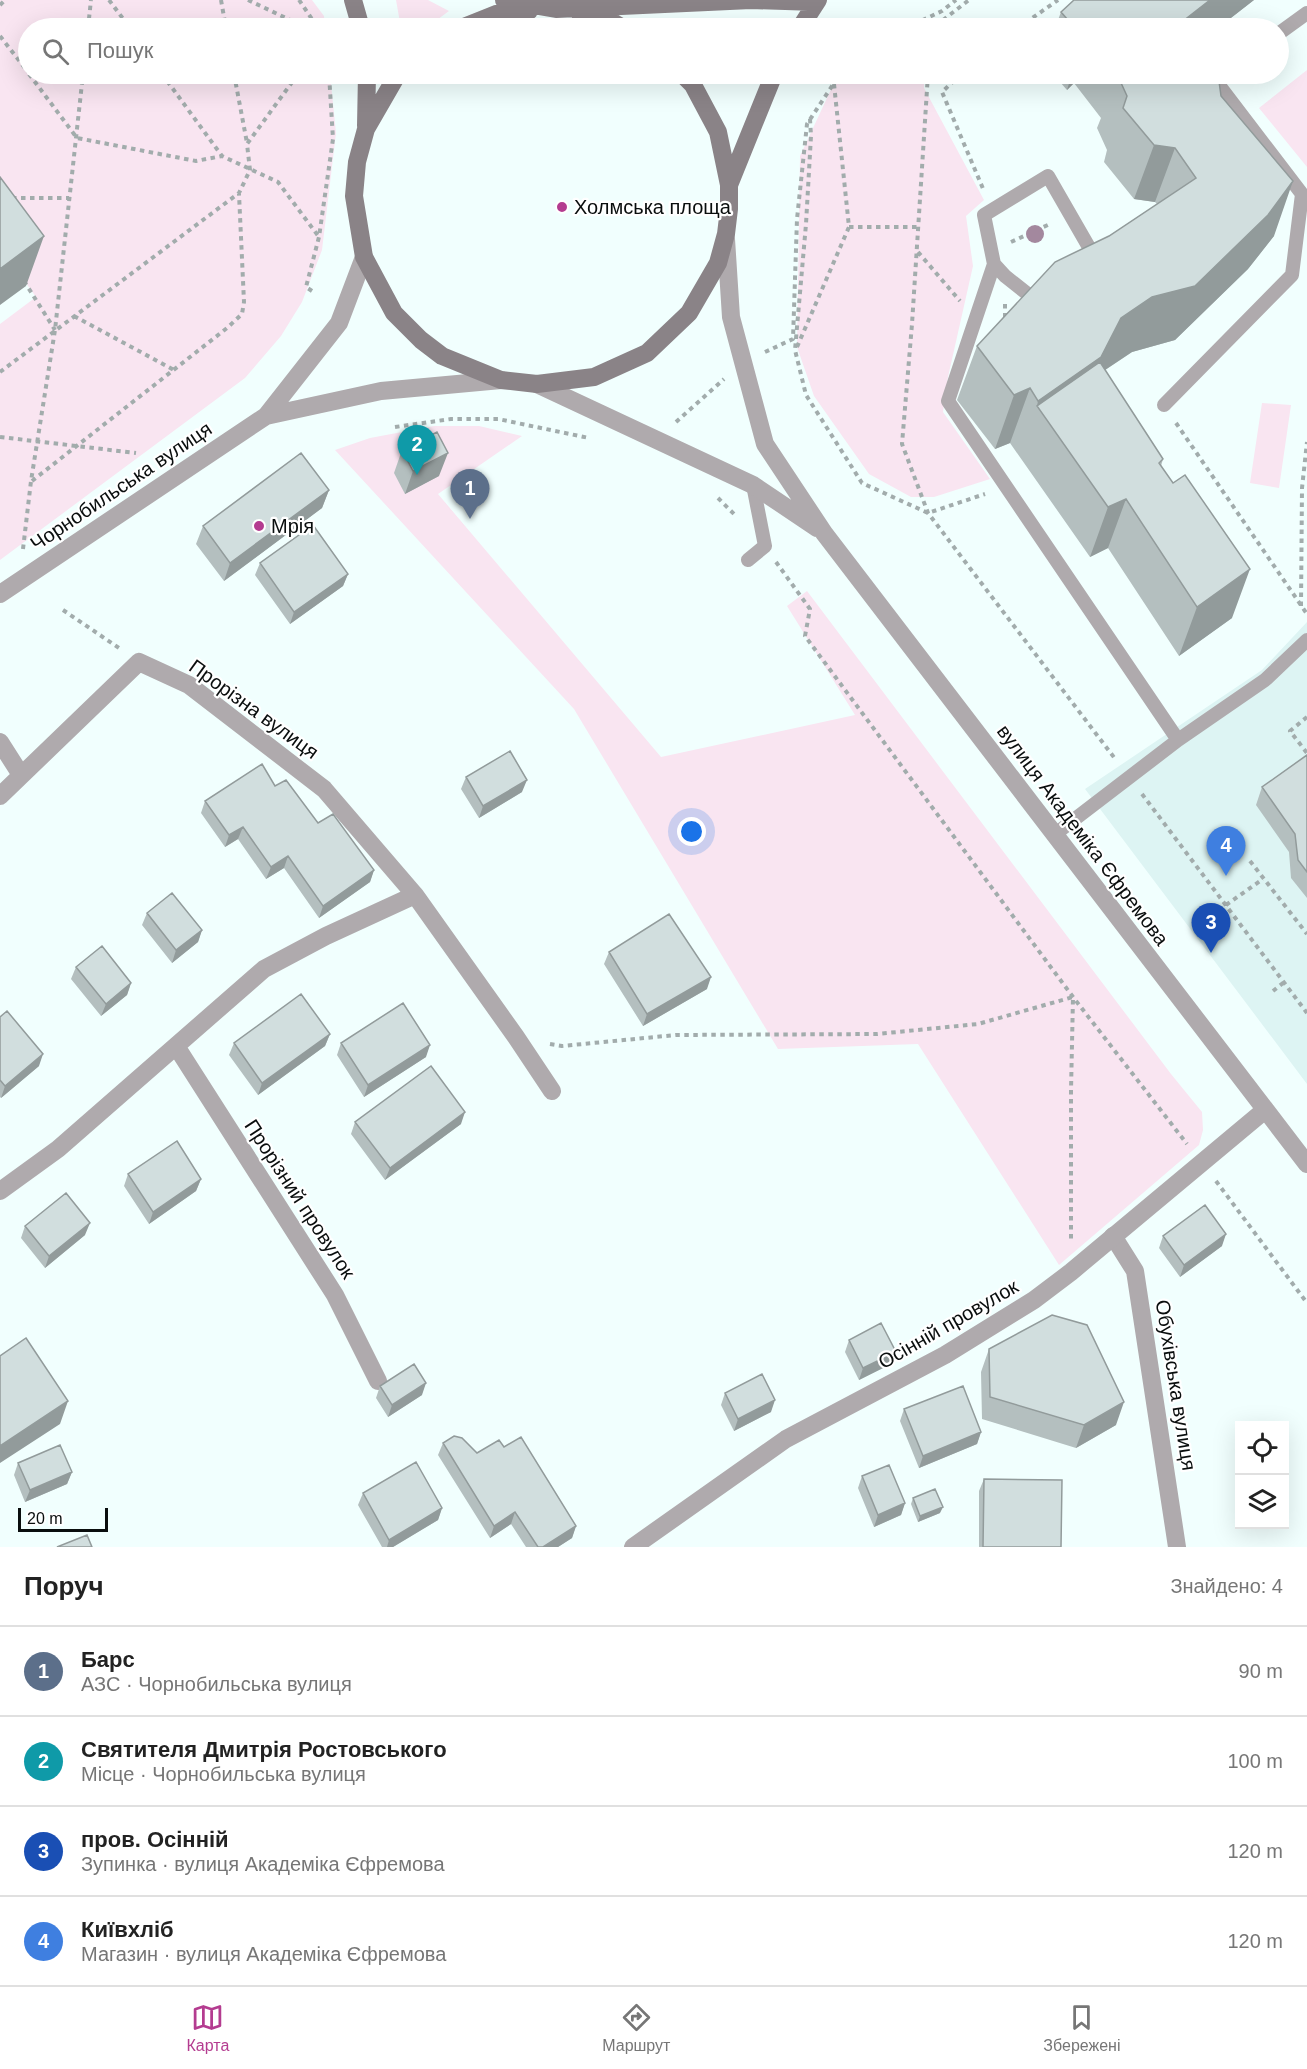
<!DOCTYPE html>
<html lang="uk">
<meta charset="utf-8">
<style>
:root{--surface:#fff;--page:#f2f2f2;--text:#222;--muted:#767676;--line:#e0e0e0;--accent:#b43c90}
body{margin:0;font-family:Helvetica,sans-serif;background:var(--page);color:var(--text)}
.controls{position:absolute;right:18px;bottom:18px;display:grid;overflow:hidden;border-radius:0px;box-shadow:0 6px 24px #0002}
.controls button{width:54px;height:54px;display:grid;place-items:center;padding:0;border:0;border-bottom:2px solid var(--line);background:var(--surface);color:var(--text);font:30px sans-serif}
.scale{position:absolute;left:18px;bottom:15px;width:90px;box-sizing:border-box;padding-left:6px;border:3px solid #0a0e0e;border-top:0;font-size:16px;line-height:21px;white-space:nowrap;color:#0a0e0e;-webkit-text-stroke:4px #fff;paint-order:stroke}
.you{position:absolute;left:692px;top:832px;width:21px;height:21px;margin:-15px;border:4px solid #fff;border-radius:50%;background:#1a73e8;box-shadow:0 0 0 9px #1a73e833}
.badge{display:grid;place-items:center;width:39px;height:39px;border-radius:50%;background:var(--accent);color:#fff;font-size:20px;font-weight:700}
.pin{position:absolute;translate:-50% -50px;filter:drop-shadow(0 2px 3px #0008)}
.pin::after{content:'';position:absolute;top:32px;width:21px;height:18px;background:inherit;clip-path:polygon(0 0,100% 0,50% 100%)}
.list{margin:0;padding:0;list-style:none}
h2{display:flex;justify-content:space-between;align-items:center;height:78px;margin:0;padding:0 24px;font-size:26px}
h2 small{font-size:20px;font-weight:400;color:var(--muted)}
.list li{display:grid;grid-template-columns:39px 1fr auto;gap:18px;align-items:center;box-sizing:border-box;height:90px;padding:0 24px;border-top:2px solid var(--line)}
.list b{display:block;font-size:22px;white-space:nowrap}
.list p{margin:0;font-size:20px;white-space:nowrap;color:var(--muted)}
.list em{font-size:20px;font-style:normal;color:var(--muted)}
.icon{flex:none;width:33px;height:33px;fill:none;stroke:currentColor;stroke-width:2;stroke-linecap:round;stroke-linejoin:round}
.map{position:relative;flex:none;width:1307px;height:1547px;overflow:hidden}
.search{position:absolute;background:var(--surface);box-shadow:0 6px 24px #0002;left:18px;right:18px;top:18px;height:66px;display:flex;align-items:center;gap:15px;box-sizing:border-box;padding:0 21px;border-radius:33px;color:var(--muted);font-size:22px}
.sheet{height:438px;background:var(--surface)}
nav{display:flex;justify-content:space-around;align-items:center;box-sizing:border-box;height:84px;border-top:2px solid var(--line);background:var(--surface);font-size:16px;color:var(--muted)}
nav a{display:grid;justify-items:center;gap:3px}
nav .on{color:var(--accent)}
.map>svg:first-child{display:block}
.built{fill:#ddf4f3}
.green{fill:#f9e5f1}
.lines{fill:none;stroke-linecap:round;stroke-linejoin:round}
.path{stroke:#a2acac;stroke-width:4;stroke-dasharray:4.5 4.5;stroke-linecap:butt}
.service{stroke:#afaaad;stroke-width:14}
.minor{stroke:#afaaad;stroke-width:18}
.tertiary{stroke:#afaaad;stroke-width:18}
.secondary{stroke:#8a8387;stroke-width:18}
.tree{fill:#a3889e}
.wall{fill:#b4bfbf}
.shaded-wall{fill:#929b9b}
.building{fill:#d1dede;stroke:#929b9b;stroke-width:1.5}
.poi-dot{fill:#b43c90;stroke:#fff;stroke-width:2}
.labels{text-anchor:middle;dominant-baseline:central;stroke-width:4.5;stroke-linejoin:round;paint-order:stroke}
.poi-label{font-size:20px;fill:#0a0e0e;stroke:#fff;text-anchor:start}
.street-label{font-size:20px;fill:#0a0e0e;stroke:#fff}
</style>
<div class="map">
<svg width="1307" height="1547" viewBox="0 0 1307 1547">
<rect width="100%" height="100%" fill="#f1fffe"/>
<path class="built" d="M1307,622V1084L1085,789L1262,670Z"/>
<path class="green" d="M0,0H312L324,16L325,28H28V74H330L336,133L322,250L302,302L281,336L245,378L0,560V324L36,297L0,247Z
M396,0H428L449,11L426,28H401Z
M1307,70V167L1259,108Z
M845,74H924V88L984,200L966,216L973,266L948,377L943,412L990,479L934,497H911L869,474L814,396L797,347L800,156L834,83Z
M1262,403L1291,405L1279,488L1250,483Z
M434,426H479L522,436L438,494L661,757L855,715L787,606L807,591L1171,1074L1202,1112L1203,1130L1199,1145L1059,1265L918,1044L778,1049L574,709L335,450L370,438Z"/>
<g class="lines">
<path class="path" d="M109,0L130,28
M221,0L226,28
M248,0L307,28
M299,0L318,28
M0,5L5,0
M917,23L942,20
M88,28L91,0
M906,28L942,11L956,0
M939,28L943,20L969,0
M1018,28L1058,0
M0,36L28,72
M29,74L77,138L196,161L222,156
M162,74L222,156L278,182L319,237
M234,74L247,143
M928,74L912,324L902,444L928,513L1116,760
M961,74L942,92L984,191
M810,119L811,136L806,224L795,350L806,395L862,483L928,513L985,494
M12,198H69
M849,227H918
M1011,242L1050,224
M918,252L960,301
M24,281L55,330
M312,291L306,287L319,237L333,139L329,74
M1005,304V321
M74,316L174,370
M797,347L849,227L834,84
M765,352L793,339L797,219L807,124L834,83L847,74
M0,372L239,193L250,170L247,144L298,74
M676,422L724,379
M1176,423L1307,614
M395,427L451,419H498L589,438
M0,437L136,453
M32,481L227,328L242,314L244,302L239,194
M718,498L736,516
M23,549L31,481L55,330L83,74
M776,562L810,609L805,636L1073,997L1187,1144
M1301,606L1302,488L1307,442
M63,610L119,648
M1307,717L1290,731L1307,753
M1142,794L1307,1013
M1250,861L1307,934
M1226,905L1263,879
M1273,991L1283,983
M550,1044L562,1046L676,1035L877,1034L978,1024L1073,997L1071,1091V1241
M1216,1181L1307,1303"/>
<path class="service" d="M1278,34L1307,13
M1088,260L1094,256L1048,176L984,215L994,264L948,401L1178,740
M994,264L1005,276L1034,299L1039,296
M1164,405L1292,275L1302,194L1215,80L1224,74
M748,560L765,546L753,485
M1054,835L1178,740L1265,680L1307,640"/>
<path class="minor" d="M266,416L381,391L501,380
M0,594L266,416L339,323L364,257
M0,742L21,775
M0,796L139,662L189,685L324,789L415,895L516,1037L552,1091
M176,1046L335,1295L378,1381
M0,1191L58,1149L264,969L326,936L415,895
M1113,1236L1135,1271L1177,1547"/>
<path class="tertiary" d="M726,239L731,317L765,444L824,533L1307,1164
M537,384L753,485L817,528
M633,1547L786,1439L945,1355L1034,1300L1071,1272L1265,1110"/>
<path class="secondary" d="M353,0L361,28
M504,0L556,9L751,0L816,2
M580,14L609,20L623,28
M461,28L496,14L529,11
M800,28L818,0
M400,74L396,77L366,129L357,162L354,196L364,257L394,313L421,340L442,356L501,380L537,384L594,377L647,353L689,313L718,263L726,234L729,209V185L718,132L693,85L682,74
M366,126L367,74
M729,185L774,74"/>
</g>
<circle class="tree" cx="1035" cy="234" r="9"/>
<path class="wall" d="M1254,0L1218,28H1055L1061,12Z
M1053,74H1218L1221,96L1274,236L1248,269L1175,340L1132,352L1105,370L1163,459L1161,466L1232,618L1179,656L1108,548L1090,557L1010,443L995,449L957,400L977,346L1109,236L1157,204L1155,202L1134,199L1104,162L1107,150L1097,128L1101,118L1074,83L1067,90Z
M402,450L439,476L405,494L394,473Z
M329,490L322,508L224,581L196,544L203,526Z
M260,563L348,574L343,586L290,624L255,575Z
M1307,755V898L1291,878L1289,852L1256,805L1262,787Z
M466,777L522,792L479,818L461,789Z
M275,786L374,870L370,882L319,918L284,868L266,879L238,839L225,847L201,813L205,801Z
M147,913L202,930L198,942L172,963L142,925Z
M609,952L707,989L643,1026L604,964Z
M76,967L131,983L127,995L101,1016L71,979Z
M0,1017L39,1066L1,1098L0,1097Z
M330,1034L325,1046L258,1095L229,1055L234,1043Z
M341,1043L426,1057L364,1097L337,1055Z
M355,1122L461,1124L385,1180L351,1134Z
M128,1174L201,1179L196,1191L149,1224L124,1186Z
M25,1226L85,1235L45,1268L21,1238Z
M1163,1236L1222,1246L1180,1277L1159,1248Z
M849,1340L891,1364L859,1380L845,1352Z
M989,1349L1116,1425L1076,1448L982,1419L981,1372Z
M380,1386L422,1395L388,1417L376,1398Z
M725,1393L771,1412L734,1431L721,1405Z
M904,1409L981,1432L977,1444L919,1468L900,1421Z
M443,1443L477,1453L504,1447L576,1526L572,1538L558,1547H526L511,1524L490,1538L438,1455Z
M18,1463L72,1472L67,1484L25,1502L14,1475Z
M862,1476L905,1503L901,1515L874,1527L858,1488Z
M984,1479L1061,1547H979V1491Z
M363,1493L442,1508L438,1520L393,1547H382L358,1505Z
M913,1498L940,1513L918,1522L911,1504Z"/>
<path class="shaded-wall" d="M1210,0H1254L1218,28H1174Z
M1072,74H1078L1074,83L1067,90Z
M1154,145L1175,148L1155,202L1134,199Z
M1293,181L1274,236L1248,269L1175,340L1132,352L1102,372L1037,406L1038,401L1121,318Z
M44,236L26,286L0,305V269Z
M1030,388L1010,443L995,449L1014,395Z
M448,453L439,476L405,494L413,471Z
M329,490L322,508L224,581L230,563Z
M1126,499L1108,548L1090,557L1108,507Z
M1250,569L1232,618L1179,656L1197,607Z
M348,574L343,586L290,624L294,612Z
M527,780L522,792L479,818L483,806Z
M243,827L238,839L225,847L229,835Z
M288,856L284,868L266,879L271,867Z
M374,870L370,882L319,918L323,906Z
M202,930L198,942L172,963L176,950Z
M711,977L707,989L643,1026L647,1014Z
M131,983L127,995L101,1016L106,1004Z
M330,1034L325,1046L258,1095L262,1083Z
M430,1045L426,1057L364,1097L368,1085Z
M43,1054L39,1066L1,1098L5,1086Z
M465,1112L461,1124L385,1180L390,1168Z
M201,1179L196,1191L149,1224L153,1212Z
M90,1223L85,1235L45,1268L49,1256Z
M1226,1234L1222,1246L1180,1277L1184,1265Z
M896,1352L891,1364L859,1380L863,1368Z
M426,1383L422,1395L388,1417L392,1405Z
M775,1400L771,1412L734,1431L738,1419Z
M68,1401L60,1424L0,1463V1446Z
M1124,1402L1116,1425L1076,1448L1084,1425Z
M981,1432L977,1444L919,1468L923,1456Z
M72,1472L67,1484L25,1502L30,1490Z
M905,1503L901,1515L874,1527L878,1515Z
M943,1507L940,1513L918,1522L920,1516Z
M442,1508L438,1520L393,1547H387L389,1540Z
M515,1512L511,1524L490,1538L494,1526Z
M576,1526L572,1538L558,1547H543Z"/>
<path class="building" d="M1074,0H1210L1174,28H1075L1061,12Z
M1117,74H1218L1221,96L1293,181L1268,215L1195,286L1152,297L1121,318L1101,357L1038,401L1030,388L1014,395L977,346L1055,262L1109,236L1196,178L1175,148L1154,145L1123,108L1127,96Z
M0,177L44,236L0,269Z
M1100,362L1163,459L1159,463L1173,483L1185,475L1250,569L1197,607L1126,499L1108,507L1037,406Z
M437,432L448,453L413,471L402,450Z
M301,453L329,490L230,563L203,526Z
M313,525L348,574L294,612L260,563Z
M510,751L527,780L483,806L466,777Z
M1307,755V872L1298,860L1295,834L1262,787Z
M262,764L275,786L286,780L318,823L333,814L374,870L323,906L288,856L271,867L243,827L229,835L205,801Z
M172,893L202,930L176,950L147,913Z
M669,914L711,977L647,1014L609,952Z
M102,946L131,983L106,1004L76,967Z
M301,994L330,1034L262,1083L234,1043Z
M403,1003L430,1045L368,1085L341,1043Z
M7,1011L43,1054L5,1086L0,1080V1017Z
M431,1066L465,1112L390,1168L355,1122Z
M177,1141L201,1179L153,1212L128,1174Z
M66,1193L90,1223L49,1256L25,1226Z
M1205,1205L1226,1234L1184,1265L1163,1236Z
M1052,1315L1087,1325L1124,1402L1084,1425L990,1397L989,1349Z
M881,1323L896,1352L863,1368L849,1340Z
M26,1338L68,1401L0,1446V1356Z
M414,1364L426,1383L392,1405L380,1386Z
M762,1374L775,1400L738,1419L725,1393Z
M963,1386L981,1432L923,1456L904,1409Z
M454,1436L462,1438L477,1453L499,1440L504,1447L521,1437L576,1526L543,1547H538L515,1512L494,1526L443,1443Z
M60,1445L72,1472L30,1490L18,1463Z
M416,1462L442,1508L389,1540L363,1493Z
M889,1465L905,1503L878,1515L862,1476Z
M984,1479L1062,1480L1061,1547H983Z
M935,1489L943,1507L920,1516L913,1498Z
M87,1535L92,1547H57Z"/>
<g class="poi-dot">
<circle cx="562" cy="207" r="6"/>
<circle cx="259" cy="526" r="6"/>
</g>
<g class="labels">
<g class="poi-label">
<text x="574" y="207">Холмська площа</text>
<text x="271" y="526">Мрія</text>
</g>
<g class="street-label">
<text transform="translate(121 486) rotate(-34)">Чорнобильська вулиця</text>
<text transform="translate(254 709) rotate(36)">Прорізна вулиця</text>
<text transform="translate(1083 835) rotate(53)">вулиця Академіка Єфремова</text>
<text transform="translate(300 1199) rotate(57)">Прорізний провулок</text>
<text transform="translate(948 1324) rotate(-30)">Осінній провулок</text>
<text transform="translate(1176 1385) rotate(81)">Обухівська вулиця</text>
</g>
</g>
</svg>
<div class="controls">
<button><svg class="icon" aria-label="locate" viewBox="0 0 24 24"><circle cx="12" cy="12" r="6"/><path d="M12 2v4M12 18v4M2 12h4M18 12h4"/></svg></button>
<button><svg class="icon" aria-label="layers" viewBox="0 0 24 24"><path d="M12 4l9 5-9 5-9-5zM3 14l9 5 9-5"/></svg></button>
</div>
<div class="scale">20 m</div>
<div class="you"></div>
<div class="pin badge" style="left:470px;top:519px;background:#5c6f8a">1</div>
<div class="pin badge" style="left:417px;top:475px;background:#0f9aa8">2</div>
<div class="pin badge" style="left:1211px;top:953px;background:#1a4fb4">3</div>
<div class="pin badge" style="left:1226px;top:876px;background:#3f7fe0">4</div>
<div class="search"><svg class="icon" aria-label="search" viewBox="0 0 24 24"><circle cx="10" cy="10" r="6"/><path d="M15 15l6 6"/></svg>Пошук</div>
</div>
<section class="sheet">
<h2>Поруч<small>Знайдено: 4</small></h2>
<ul class="list">
<li><span class="badge" style="background:#5c6f8a">1</span><div><b>Барс</b><p>АЗС · Чорнобильська вулиця</p></div><em>90 m</em></li>
<li><span class="badge" style="background:#0f9aa8">2</span><div><b>Святителя Дмитрія Ростовського</b><p>Місце · Чорнобильська вулиця</p></div><em>100 m</em></li>
<li><span class="badge" style="background:#1a4fb4">3</span><div><b>пров. Осінній</b><p>Зупинка · вулиця Академіка Єфремова</p></div><em>120 m</em></li>
<li><span class="badge" style="background:#3f7fe0">4</span><div><b>Київхліб</b><p>Магазин · вулиця Академіка Єфремова</p></div><em>120 m</em></li>
</ul>
</section>
<nav>
<a class="on"><svg class="icon" aria-label="map" viewBox="0 0 24 24"><path d="M3 6l6-2 6 2 6-2v14l-6 2-6-2-6 2zM9 4v14M15 6v14"/></svg>Карта</a>
<a><svg class="icon" aria-label="directions" viewBox="0 0 24 24"><path d="M12 3l9 9-9 9-9-9zM9 14v-3h6M13 9l2 2-2 2"/></svg>Маршрут</a>
<a><svg class="icon" aria-label="saved" viewBox="0 0 24 24"><path d="M7 4h10v16l-5-4-5 4z"/></svg>Збережені</a>
</nav>
